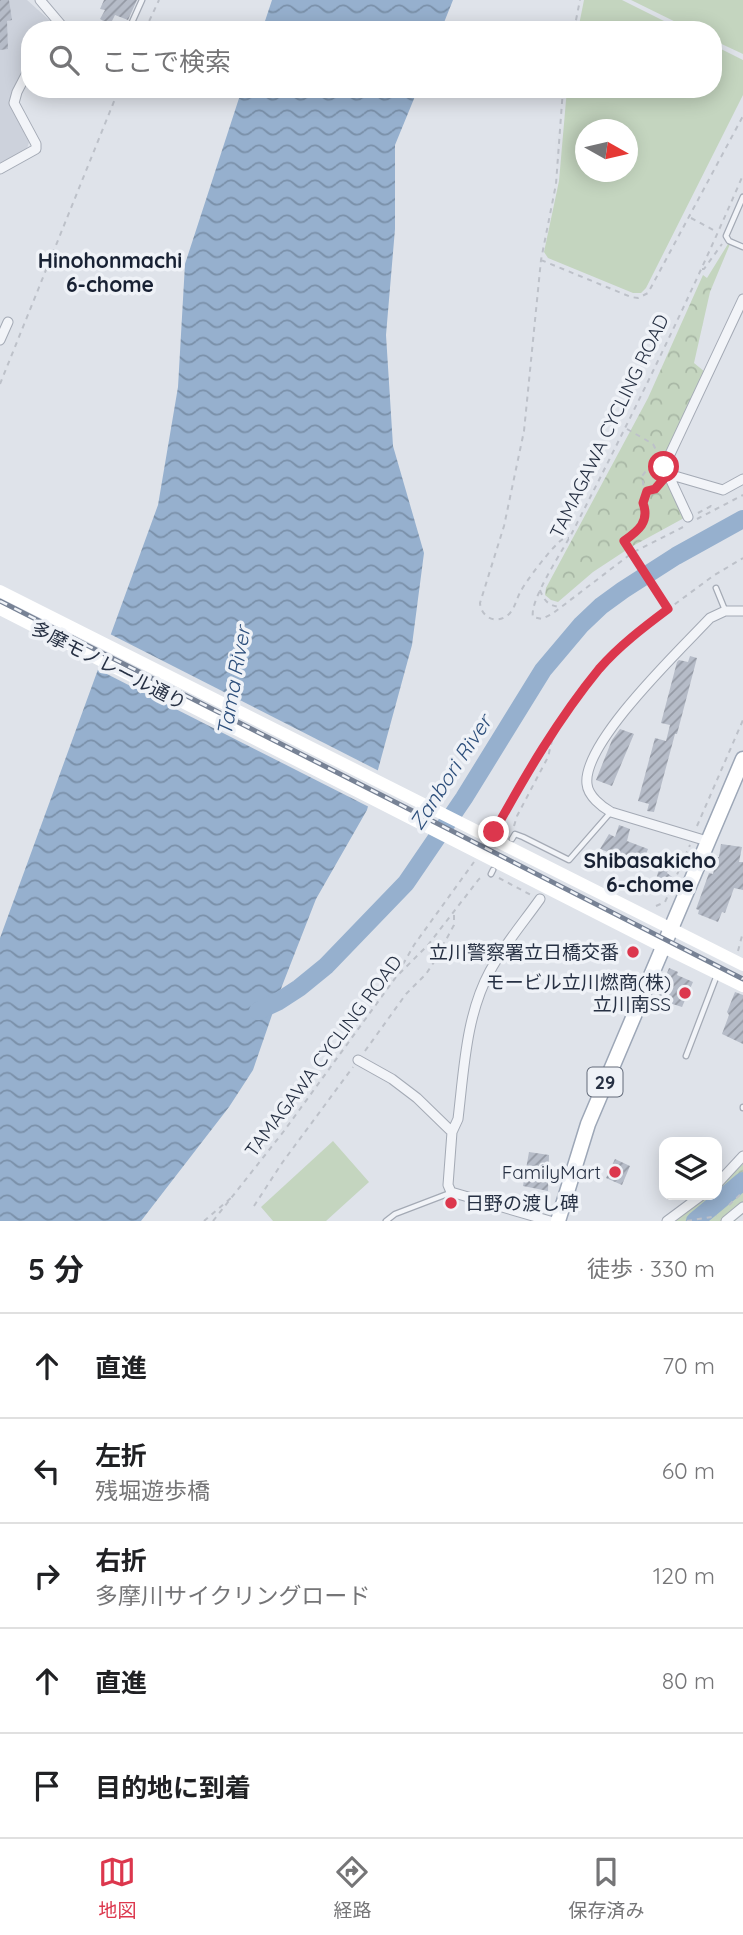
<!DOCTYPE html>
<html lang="ja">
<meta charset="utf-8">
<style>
:root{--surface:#fff;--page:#f6f6f6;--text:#202124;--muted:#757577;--line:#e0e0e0;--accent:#dc374d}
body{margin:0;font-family:Quicksand,"Noto Sans JP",sans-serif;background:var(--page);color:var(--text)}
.controls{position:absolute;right:21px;bottom:21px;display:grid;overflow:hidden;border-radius:14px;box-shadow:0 4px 18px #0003}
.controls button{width:63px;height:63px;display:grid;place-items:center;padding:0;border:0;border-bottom:2px solid var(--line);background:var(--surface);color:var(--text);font:35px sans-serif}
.compass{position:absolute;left:575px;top:119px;width:63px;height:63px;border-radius:50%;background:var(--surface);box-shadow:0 4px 18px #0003;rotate:98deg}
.stop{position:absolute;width:21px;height:21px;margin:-16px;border:5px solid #dc374d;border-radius:50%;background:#fff}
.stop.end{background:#dc374d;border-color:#fff;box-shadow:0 2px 7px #0008}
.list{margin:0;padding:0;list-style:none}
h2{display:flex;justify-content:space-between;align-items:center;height:91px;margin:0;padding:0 28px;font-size:30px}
h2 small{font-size:23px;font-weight:400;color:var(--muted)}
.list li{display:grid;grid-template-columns:46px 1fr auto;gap:21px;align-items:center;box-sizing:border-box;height:105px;padding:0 28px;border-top:2px solid var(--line)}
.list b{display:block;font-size:26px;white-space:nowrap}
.list p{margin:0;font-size:23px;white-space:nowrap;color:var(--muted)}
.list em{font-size:23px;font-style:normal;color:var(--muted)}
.icon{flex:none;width:38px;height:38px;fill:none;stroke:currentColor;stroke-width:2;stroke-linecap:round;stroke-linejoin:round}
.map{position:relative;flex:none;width:743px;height:1221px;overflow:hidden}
.search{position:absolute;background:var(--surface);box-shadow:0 4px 18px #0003;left:21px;right:21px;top:21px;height:77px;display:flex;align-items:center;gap:18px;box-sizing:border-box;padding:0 24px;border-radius:28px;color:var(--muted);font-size:26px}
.sheet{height:616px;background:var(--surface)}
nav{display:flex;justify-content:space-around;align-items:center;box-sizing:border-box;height:98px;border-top:2px solid var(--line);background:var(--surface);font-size:19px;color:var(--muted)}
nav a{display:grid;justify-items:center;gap:4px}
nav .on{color:var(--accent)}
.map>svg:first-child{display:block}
.built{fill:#cdd2dc}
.park{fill:url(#park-crowns)}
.pitch{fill:#c4d5bf;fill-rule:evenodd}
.water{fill:url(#water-waves)}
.pier{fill:#dfe3ea}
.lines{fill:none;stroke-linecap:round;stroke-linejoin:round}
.river{stroke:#96b0ce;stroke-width:18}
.building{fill:url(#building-hatch)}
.service-casing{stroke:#a4aab5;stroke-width:7}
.minor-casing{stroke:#a4aab5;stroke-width:11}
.primary-casing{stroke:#9da7b7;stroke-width:17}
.path{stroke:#bdc1c9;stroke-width:2;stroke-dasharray:5 5;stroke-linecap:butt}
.service{stroke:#f2f4f8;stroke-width:4.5}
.minor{stroke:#f2f4f8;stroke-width:9}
.secondary{stroke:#fff;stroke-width:12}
.primary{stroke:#fff;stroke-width:14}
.rail-casing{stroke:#778295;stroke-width:5}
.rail{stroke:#eff2f7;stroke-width:2.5;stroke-dasharray:8;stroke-linecap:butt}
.route{stroke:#dc374d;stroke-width:9}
.poi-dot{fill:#dc374d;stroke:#eff2f7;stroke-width:2.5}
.labels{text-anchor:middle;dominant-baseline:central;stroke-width:7;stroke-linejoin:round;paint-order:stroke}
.shield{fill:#eff2f7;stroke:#626a79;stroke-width:2}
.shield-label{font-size:18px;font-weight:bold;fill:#263043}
.street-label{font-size:19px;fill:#263043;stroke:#eff2f7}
.poi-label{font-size:19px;fill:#263043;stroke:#eff2f7;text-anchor:end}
.neighbourhood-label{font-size:21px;font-weight:bold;fill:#182133;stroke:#eff2f7}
.water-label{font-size:21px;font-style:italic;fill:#2c4e7b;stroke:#eff2f7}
</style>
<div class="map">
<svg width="743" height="1221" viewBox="0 0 743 1221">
<defs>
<pattern id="park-crowns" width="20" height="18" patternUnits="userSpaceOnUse" patternTransform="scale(1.75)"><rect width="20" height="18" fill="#c4d5bf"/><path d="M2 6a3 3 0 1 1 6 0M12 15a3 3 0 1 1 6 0" fill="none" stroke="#a8b7a5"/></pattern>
<pattern id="water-waves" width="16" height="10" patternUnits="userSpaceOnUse" patternTransform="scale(1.75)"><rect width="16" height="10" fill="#96b0ce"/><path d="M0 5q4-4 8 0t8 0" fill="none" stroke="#7a90a9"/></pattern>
<pattern id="building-hatch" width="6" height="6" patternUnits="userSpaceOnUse" patternTransform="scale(1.75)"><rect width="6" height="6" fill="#b6bcc8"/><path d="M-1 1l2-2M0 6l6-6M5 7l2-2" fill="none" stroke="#9499a4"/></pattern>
</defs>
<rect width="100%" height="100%" fill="#dfe3ea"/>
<path class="built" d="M0,0H27L57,27L56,30H30V58L12,93L9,104L29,142L27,149L0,163Z"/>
<path class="park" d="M728,244H730L710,292L694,363L705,372L661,467L684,518L631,547L593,572L558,602L551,600L545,595L546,588L648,398L703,275L707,278Z
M743,1164V1214L735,1221H675L707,1195H717V1187Z"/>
<path class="pitch" d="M584,0H622L682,30H578Z
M631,0H743V54L713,40V30H692Z
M713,45L743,60V95L646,288L641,293H633L548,258L544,252L559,181L567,89H713ZM586,130H628V172H586Z
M333,1141L369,1182L326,1221H273L261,1207Z"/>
<path class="water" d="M272,0H453L441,30H262Z
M242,89H418L395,145V229L386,335L393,446L424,553L412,645L367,810L316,899L282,986L253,1070L229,1107L141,1221H0V938L158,505L178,387L185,264Z"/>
<path class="pier" d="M108,633L381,772L371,808L95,668Z"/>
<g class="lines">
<path class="river" d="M258,1011L279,1001L299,988L326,966L406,883L464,798L543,670L581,625L601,606L623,590L676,556L743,519
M695,1221L743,1181"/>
</g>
<path class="building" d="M0,0H9L12,20L7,21L8,49L0,50Z
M104,0H137L128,20L115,15L110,25L100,19L105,10L100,9Z
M690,656L697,658L677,734H675L654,812L647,811L649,804L638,801L655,738L666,741L670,725L661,723L677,662L679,660L688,662Z
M620,729L634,734L612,786L596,780L612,740Z
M619,825L630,829L627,841L648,849L642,865L600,849L609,834L615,837Z
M721,844L742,847L739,862H743V890L734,888L725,913L722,912L718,922L698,914L699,910L696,909L709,873L713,874L717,857H719Z
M663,855L672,859L667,873L680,883L679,886L664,880L661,894L653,890Z
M669,968L678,972L677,975L693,982L682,1007L657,999Z
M735,992L743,995V1044L722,1034L729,1015L727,1012Z
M529,1152L549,1155L548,1191L523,1186Z
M615,1159L630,1166L622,1185L606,1178Z"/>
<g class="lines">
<defs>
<path id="service" d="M129,29L142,0
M743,197L726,236L729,241L743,247
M716,588L725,610
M512,839L515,834L523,837L569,860L610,813
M491,874L493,870
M686,1056L717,975
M743,1107V1108
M386,1221L395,1214L450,1193"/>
<path id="minor" d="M40,0L62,26L61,30
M0,169L36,149V144L14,103L17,92L30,67
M0,340L8,322
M668,474L664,467L743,299
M688,517L668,474L723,490L743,479
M707,841L611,812C602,807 588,796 587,784C582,743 681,649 710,618L725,611H743
M358,1060L392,1079L417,1098L452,1132L448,1185L451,1192L550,1221
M452,1132L458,1119C464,1069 466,1015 490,971C504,945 523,923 540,899
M717,1184L743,1156
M667,1221L702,1195
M726,1221L743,1207"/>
<path id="primary" d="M558,1221L588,1124L743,759"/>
</defs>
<use href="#service" class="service-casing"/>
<use href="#minor" class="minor-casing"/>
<use href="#primary" class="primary-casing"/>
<path class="path" d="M145,30L159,0
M574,30L580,0
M563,89L556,184L541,260L524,431L504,526L480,603C481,617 496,625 508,615C515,609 516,599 521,591C525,582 555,543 563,539C565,538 567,538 569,538
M691,218L717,232
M541,260L631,297L638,298L648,293L743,116
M702,269H704L722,244
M0,384L119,89
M627,429L653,444L659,456
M658,456L642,476L644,489L647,491L655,489L662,481
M647,491L643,503C650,522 638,531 624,541L667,608
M698,513L711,506L714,509
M697,519L743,495
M683,527L632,553L552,614L542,619L533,617C529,600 564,549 573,531C633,414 691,296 743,175
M540,590C544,601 549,606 560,607
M514,826L517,816L548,757L554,732L600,668L648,624L713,576L743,558
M697,826L743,720
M496,828L552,734
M499,878L531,895
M656,906L665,902L690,845
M738,951L743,932
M398,973L414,945L474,862
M365,1051L406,994L426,974L434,962L454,925V914
M729,1205L743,1192
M254,1206L282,1163L353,1067
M204,1221L231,1198
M213,1221L284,1131L396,977L428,945L479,879L484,876
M687,1221L717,1216"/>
<use href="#service" class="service"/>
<use href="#minor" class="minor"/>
<path class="secondary" d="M0,591L743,965
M0,609L663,947L743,986"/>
<use href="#primary" class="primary"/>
<defs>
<path id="rail" d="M0,601L743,979"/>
</defs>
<use href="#rail" class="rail-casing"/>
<use href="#rail" class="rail"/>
</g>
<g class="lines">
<path class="route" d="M494,832C525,776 558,719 599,669C619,646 644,627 668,609L624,541C638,531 650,522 643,503L647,491L655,489L668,474L664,467"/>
</g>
<g class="poi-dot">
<circle cx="633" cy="952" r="7"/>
<circle cx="685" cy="993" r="7"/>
<circle cx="615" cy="1172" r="7"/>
<circle cx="451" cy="1203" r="7"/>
</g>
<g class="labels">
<rect class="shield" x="587.5" y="1067.5" width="35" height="29" rx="5"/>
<g class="shield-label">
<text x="605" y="1082">29</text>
</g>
<g class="street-label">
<text transform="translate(609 426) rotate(-64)">TAMAGAWA CYCLING ROAD</text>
<text transform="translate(109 665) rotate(27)">多摩モノレール通り</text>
<text transform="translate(323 1056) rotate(-53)">TAMAGAWA CYCLING ROAD</text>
</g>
<g class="poi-label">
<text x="619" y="952">立川警察署立日橋交番</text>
<text x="671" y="982">モービル立川燃商(株)<tspan x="671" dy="22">立川南SS</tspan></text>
<text x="601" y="1172">FamilyMart</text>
<text x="465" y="1203" text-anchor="start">日野の渡し碑</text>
</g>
<g class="neighbourhood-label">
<text x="110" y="260">Hinohonmachi<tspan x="110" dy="24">6-chome</tspan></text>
<text x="650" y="860">Shibasakicho<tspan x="650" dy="24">6-chome</tspan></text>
</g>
<g class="water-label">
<text transform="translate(233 681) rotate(-80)">Tama River</text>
<text transform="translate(450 772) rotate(-57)">Zanbori River</text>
</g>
</g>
</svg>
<div class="controls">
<button><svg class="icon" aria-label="layers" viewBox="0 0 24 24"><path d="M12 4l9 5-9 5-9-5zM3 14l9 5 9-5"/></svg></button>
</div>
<svg class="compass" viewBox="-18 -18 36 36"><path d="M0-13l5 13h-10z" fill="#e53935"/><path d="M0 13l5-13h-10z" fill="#757577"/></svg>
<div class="stop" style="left:664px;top:467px"></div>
<div class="stop end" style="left:494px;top:832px"></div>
<div class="search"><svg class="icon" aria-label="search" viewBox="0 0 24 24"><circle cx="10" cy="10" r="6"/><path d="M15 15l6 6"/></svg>ここで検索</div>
</div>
<section class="sheet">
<h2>5 分<small>徒歩 · 330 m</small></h2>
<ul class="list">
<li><svg class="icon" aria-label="ahead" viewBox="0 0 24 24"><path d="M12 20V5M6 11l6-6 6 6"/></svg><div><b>直進</b></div><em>70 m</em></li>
<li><svg class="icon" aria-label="left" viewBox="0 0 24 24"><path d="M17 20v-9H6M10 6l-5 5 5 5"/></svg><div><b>左折</b><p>残堀遊歩橋</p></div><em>60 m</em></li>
<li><svg class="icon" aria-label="right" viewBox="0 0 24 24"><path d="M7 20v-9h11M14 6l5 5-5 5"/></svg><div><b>右折</b><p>多摩川サイクリングロード</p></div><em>120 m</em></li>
<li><svg class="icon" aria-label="ahead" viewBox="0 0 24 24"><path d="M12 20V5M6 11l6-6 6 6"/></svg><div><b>直進</b></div><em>80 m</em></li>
<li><svg class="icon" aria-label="arrive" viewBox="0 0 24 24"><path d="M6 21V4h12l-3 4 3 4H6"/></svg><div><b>目的地に到着</b></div></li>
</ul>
</section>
<nav>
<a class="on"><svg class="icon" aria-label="map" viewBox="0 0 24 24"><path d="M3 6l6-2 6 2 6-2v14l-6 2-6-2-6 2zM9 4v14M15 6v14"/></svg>地図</a>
<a><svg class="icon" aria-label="directions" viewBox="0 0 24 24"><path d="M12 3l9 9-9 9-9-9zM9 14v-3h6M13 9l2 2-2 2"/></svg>経路</a>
<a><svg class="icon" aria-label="saved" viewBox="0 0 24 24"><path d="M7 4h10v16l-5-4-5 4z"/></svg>保存済み</a>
</nav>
